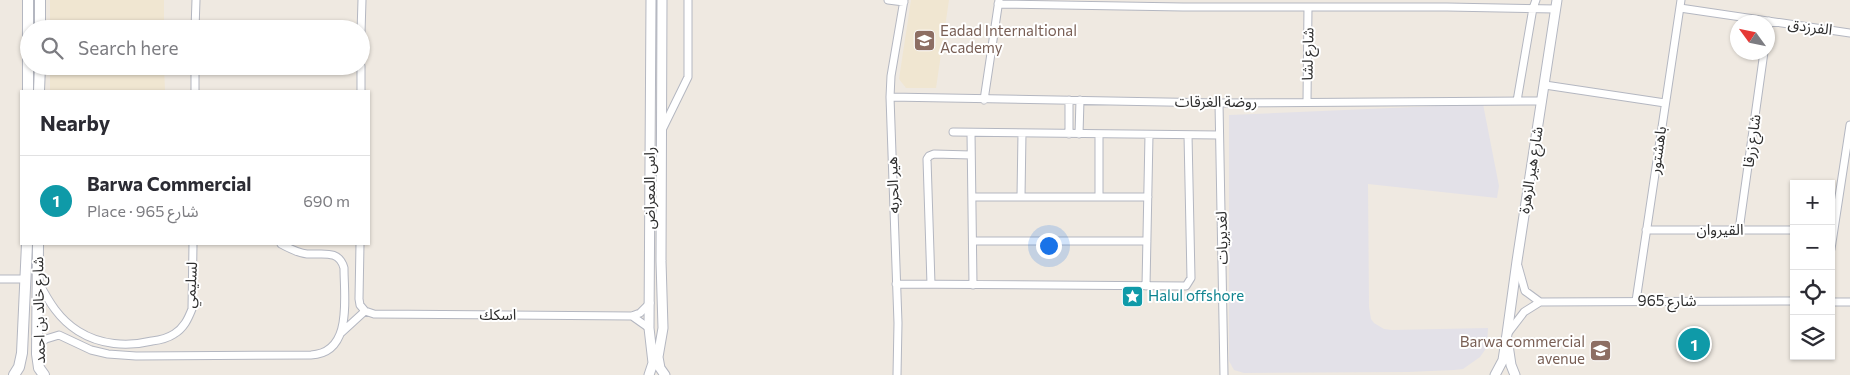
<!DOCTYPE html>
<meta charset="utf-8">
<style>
:root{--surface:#fff;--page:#f7f7f7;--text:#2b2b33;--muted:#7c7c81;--line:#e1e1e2;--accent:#0b8043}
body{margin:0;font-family:Commissioner,"Noto Sans Arabic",sans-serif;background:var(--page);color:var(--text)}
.controls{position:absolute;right:15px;bottom:15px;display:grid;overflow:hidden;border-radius:0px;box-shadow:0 1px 4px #0004}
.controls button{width:45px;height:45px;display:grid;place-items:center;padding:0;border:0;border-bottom:1px solid var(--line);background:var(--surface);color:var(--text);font:25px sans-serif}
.compass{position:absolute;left:1730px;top:15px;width:45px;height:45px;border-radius:50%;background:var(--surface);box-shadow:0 1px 4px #0004;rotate:303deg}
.you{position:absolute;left:1048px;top:245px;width:18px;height:18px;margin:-12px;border:4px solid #fff;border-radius:50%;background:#1a73e8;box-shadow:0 0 0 8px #1a73e833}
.badge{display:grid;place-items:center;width:32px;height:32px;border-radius:50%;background:var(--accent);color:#fff;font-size:16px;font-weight:700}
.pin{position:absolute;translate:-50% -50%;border:2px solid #fff;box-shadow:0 1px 5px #0006}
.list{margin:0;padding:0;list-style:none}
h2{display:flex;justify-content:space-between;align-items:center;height:65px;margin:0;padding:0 20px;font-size:21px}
h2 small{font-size:16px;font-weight:400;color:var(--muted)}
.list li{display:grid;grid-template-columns:32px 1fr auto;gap:15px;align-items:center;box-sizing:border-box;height:90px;padding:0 20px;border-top:1px solid var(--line)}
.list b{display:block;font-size:19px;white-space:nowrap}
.list p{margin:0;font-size:16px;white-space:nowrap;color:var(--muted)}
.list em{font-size:16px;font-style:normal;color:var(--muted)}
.icon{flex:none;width:28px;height:28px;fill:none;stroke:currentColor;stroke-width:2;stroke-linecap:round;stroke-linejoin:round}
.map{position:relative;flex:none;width:1850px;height:375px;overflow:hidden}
.search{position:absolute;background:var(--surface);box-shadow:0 1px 4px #0004;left:20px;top:20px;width:350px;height:55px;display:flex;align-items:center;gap:12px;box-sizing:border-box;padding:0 18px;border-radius:28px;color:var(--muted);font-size:19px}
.panel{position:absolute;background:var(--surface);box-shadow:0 1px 4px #0004;left:20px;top:90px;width:350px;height:155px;border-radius:0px}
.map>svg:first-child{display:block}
</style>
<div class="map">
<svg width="1850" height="375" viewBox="0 0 1850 375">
<rect width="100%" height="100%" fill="#efe9e1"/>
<path fill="#e3e1e8" d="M 1483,104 L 1499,186 L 1497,198 L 1368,184 L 1369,307 L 1371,319 L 1374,323 L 1384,329 L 1392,330 L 1488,328 L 1487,347 L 1480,357 L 1463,369 L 1454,370 L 1408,372 L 1244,373 L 1234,370 L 1229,361 L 1229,115 Z"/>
<path fill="#f0e6d1" d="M 50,0 L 164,0 L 164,29 L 50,29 Z
M 911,0 L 949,0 L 936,88 L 906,88 L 899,79 Z
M 50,66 L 164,66 L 165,91 L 50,91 Z"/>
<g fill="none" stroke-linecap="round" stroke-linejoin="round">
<defs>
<path id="minor" d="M 888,0 L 904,2
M 998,4 L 1183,7 L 1447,7 L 1556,9
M 1680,8 L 1850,33
M 195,29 L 196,0
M 1768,29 L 1769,21
M 361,33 L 362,0
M 1545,85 L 1665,103
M 195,91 L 195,66
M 361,91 L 361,66
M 890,97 L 1219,103 L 1542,101
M 984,100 L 999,0
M 1307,101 L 1308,7
M 1517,101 L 1533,8 L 1536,0
M 1219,103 L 1224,375
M 663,128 L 688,77 L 688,0
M 953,132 L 1219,135
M 971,133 L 973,285
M 1069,134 L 1069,100
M 1079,134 L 1080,100
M 1021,196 L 1022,133
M 972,197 L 1148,197
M 1099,197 L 1099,134
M 1646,230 L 1794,230
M 1739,230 L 1764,52
M 973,241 L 1147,241
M 360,244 L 359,299 L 360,305 L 365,311
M 1831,249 L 1850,125
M 1518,266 L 1525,291 L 1540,302
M 0,279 L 26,279
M 39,283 C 49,302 59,319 78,331 C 100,345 127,347 152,341 C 160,340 168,338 174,334 C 184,328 188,319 192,309 L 193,244
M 896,284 L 1186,286 L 1191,278 L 1188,135
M 931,284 L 927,159 L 929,156 L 934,154 L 971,155
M 1146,286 L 1149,135
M 1636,301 L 1681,0
M 1831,302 L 1850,302
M 365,311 L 374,314 L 632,316 L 640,313 L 650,303
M 632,316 L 649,328
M 341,333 L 365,311
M 1508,333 L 1524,312 L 1540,302 L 1794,301
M 38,345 L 46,339 L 59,335 L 91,350 L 108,354 L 136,356 L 311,355 C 353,353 344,298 344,268 C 339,249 322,255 307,254 C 297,253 289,248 281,244
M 897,375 L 898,323 L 890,97 L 891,76 L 904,0"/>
<path id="tertiary" d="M 662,0 L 661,261 L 663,328 L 658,357 L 660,368 L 665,375
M 1508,345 L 1511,365 L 1515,375
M 649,375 L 653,363 L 649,328 L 651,0
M 1495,375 L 1503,360 L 1507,334 L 1517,261 L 1557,0"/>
<path id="secondary" d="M 40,0 L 40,29
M 28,91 L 28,0
M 39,91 L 40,66
M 38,244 L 37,354 L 39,368 L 44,375
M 14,375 L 19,367 L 22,353 L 27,244"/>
</defs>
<use href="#minor" stroke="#b4b7c1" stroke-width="9"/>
<use href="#tertiary" stroke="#b4b7c1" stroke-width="11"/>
<use href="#secondary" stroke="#b4b7c1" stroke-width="12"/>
<use href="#minor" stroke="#fff" stroke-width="7"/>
<use href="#tertiary" stroke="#fff" stroke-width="9"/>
<use href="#secondary" stroke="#fff" stroke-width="10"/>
</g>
<defs>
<symbol id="school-square" viewBox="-11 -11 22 22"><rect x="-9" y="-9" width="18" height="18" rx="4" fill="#8d6e63" stroke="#fff"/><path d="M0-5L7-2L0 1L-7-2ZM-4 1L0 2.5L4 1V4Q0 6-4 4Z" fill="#fff"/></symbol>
<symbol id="sight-square" viewBox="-11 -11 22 22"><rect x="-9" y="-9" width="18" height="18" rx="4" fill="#0f9aa8" stroke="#fff"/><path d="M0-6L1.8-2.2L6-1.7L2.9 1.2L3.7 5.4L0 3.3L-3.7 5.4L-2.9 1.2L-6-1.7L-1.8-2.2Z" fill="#fff"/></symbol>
</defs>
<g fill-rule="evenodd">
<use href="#school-square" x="912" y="28" width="25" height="25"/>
<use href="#sight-square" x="1120" y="284" width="25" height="25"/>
<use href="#school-square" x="1588" y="338" width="25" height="25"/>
</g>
<g text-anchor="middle" stroke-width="4" stroke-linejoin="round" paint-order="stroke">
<g font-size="15" fill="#2e2e2e" stroke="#fff">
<text transform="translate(1810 27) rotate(8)" y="5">الفرزدق</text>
<text transform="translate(1308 54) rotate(-89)" y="5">شارع لشا</text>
<text x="1216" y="107">روضة الغرقات</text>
<text transform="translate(1752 141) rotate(-82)" y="5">شارع زرقا</text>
<text transform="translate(1658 150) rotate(-82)" y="5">باهشتور</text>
<text transform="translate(1531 170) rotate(-81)" y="5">شارع هير الزهرة</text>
<text transform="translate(893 185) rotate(-92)" y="5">هير الحربه</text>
<text transform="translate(650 188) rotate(-90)" y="5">راس المعراض</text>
<text x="1720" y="235">القيروان</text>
<text transform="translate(1222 238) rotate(-91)" y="5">لغديريات</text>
<text transform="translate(191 285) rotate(-87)" y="5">لسليمي</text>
<text x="1667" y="306">شارع 965</text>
<text transform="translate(39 310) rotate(-91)" y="5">شارع خالد بن احمد</text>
<text x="498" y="320">اسكك</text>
</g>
<g font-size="15" fill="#785e54" stroke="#fff" text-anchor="start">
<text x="940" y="36">Eadad Internaltional<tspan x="940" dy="17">Academy</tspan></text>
<text x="1585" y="347" text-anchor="end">Barwa commercial<tspan x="1585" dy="17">avenue</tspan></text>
</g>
<g font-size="15" fill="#0d838f" stroke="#fff" text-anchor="start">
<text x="1148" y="301">Halul offshore</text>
</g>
</g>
</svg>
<div class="controls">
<button>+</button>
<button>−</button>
<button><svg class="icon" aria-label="locate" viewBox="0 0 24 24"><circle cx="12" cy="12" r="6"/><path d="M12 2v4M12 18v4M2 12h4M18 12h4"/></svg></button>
<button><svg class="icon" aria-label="layers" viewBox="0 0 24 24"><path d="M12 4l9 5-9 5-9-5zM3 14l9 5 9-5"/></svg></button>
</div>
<svg class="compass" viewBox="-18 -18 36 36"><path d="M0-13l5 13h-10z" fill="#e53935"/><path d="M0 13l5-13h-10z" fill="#7c7c81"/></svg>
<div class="you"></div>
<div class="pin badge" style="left:1694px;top:344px;background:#0f9aa8">1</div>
<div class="search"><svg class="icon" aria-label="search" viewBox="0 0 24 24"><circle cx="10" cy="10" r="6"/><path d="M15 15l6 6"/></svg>Search here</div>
<section class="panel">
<h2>Nearby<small></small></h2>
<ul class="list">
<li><span class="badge" style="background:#0f9aa8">1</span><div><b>Barwa Commercial</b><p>Place · شارع 965</p></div><em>690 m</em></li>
</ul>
</section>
</div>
